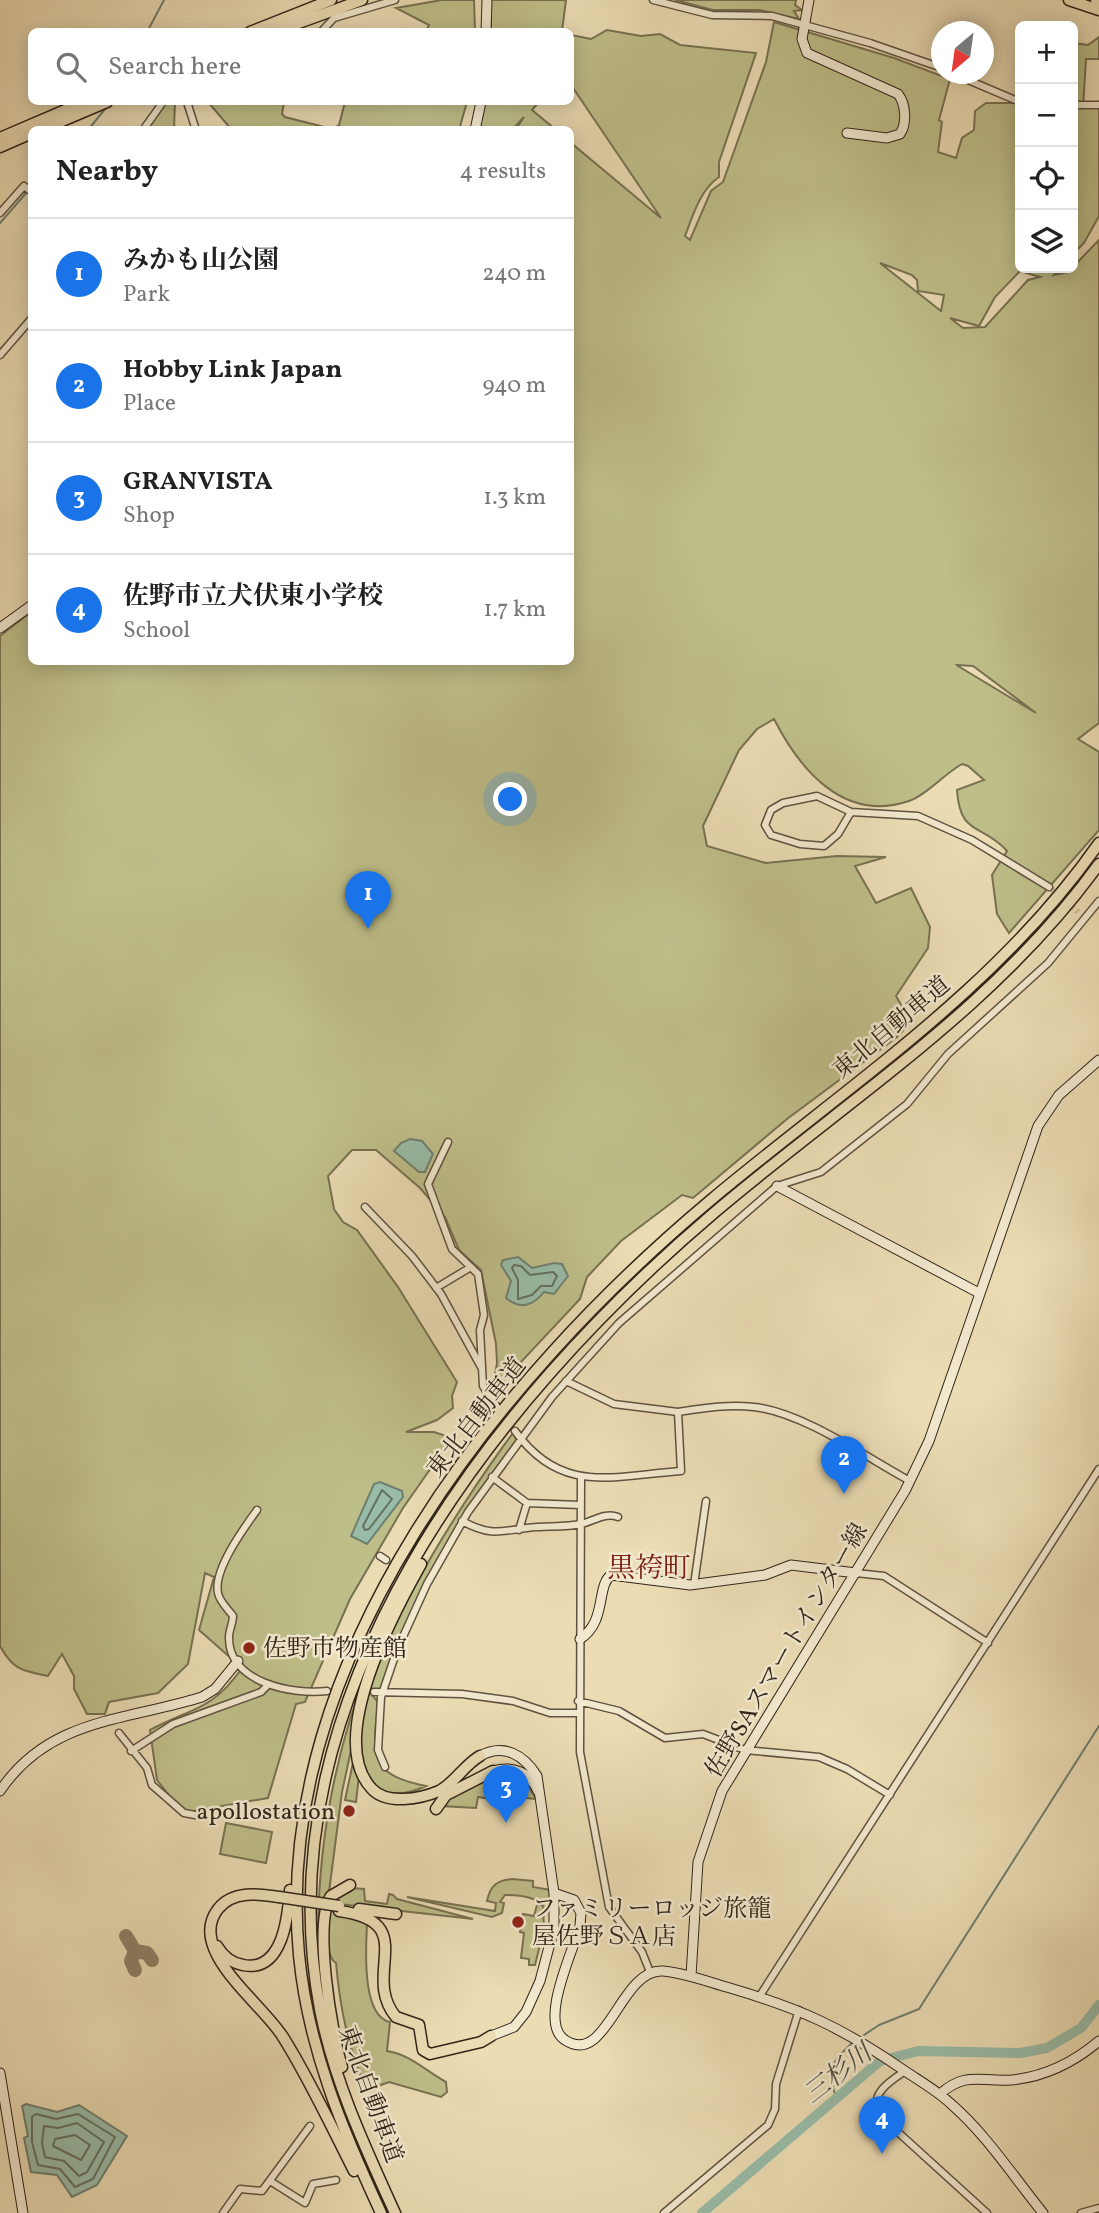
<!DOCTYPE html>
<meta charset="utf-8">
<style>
:root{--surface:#fff;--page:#f6f6f6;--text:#222;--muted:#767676;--line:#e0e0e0;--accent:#1a73e8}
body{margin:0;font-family:Vollkorn,"Noto Serif JP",serif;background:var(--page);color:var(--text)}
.controls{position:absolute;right:21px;top:21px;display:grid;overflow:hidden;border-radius:10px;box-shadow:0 4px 18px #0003}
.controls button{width:63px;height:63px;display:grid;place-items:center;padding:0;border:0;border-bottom:2px solid var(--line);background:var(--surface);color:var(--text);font:35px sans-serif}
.compass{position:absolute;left:931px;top:21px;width:63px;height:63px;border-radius:50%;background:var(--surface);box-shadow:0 4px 18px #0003;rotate:209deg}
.you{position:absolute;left:511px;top:800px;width:24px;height:24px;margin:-18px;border:5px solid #fff;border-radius:50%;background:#1a73e8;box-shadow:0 0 0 10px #1a73e833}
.badge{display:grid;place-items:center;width:46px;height:46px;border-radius:50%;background:var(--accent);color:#fff;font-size:23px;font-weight:700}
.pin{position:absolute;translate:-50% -58px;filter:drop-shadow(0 2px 4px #0008)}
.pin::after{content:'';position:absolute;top:37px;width:24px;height:21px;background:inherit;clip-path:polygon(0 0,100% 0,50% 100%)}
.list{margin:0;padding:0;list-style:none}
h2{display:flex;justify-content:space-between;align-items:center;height:91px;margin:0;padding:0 28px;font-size:30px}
h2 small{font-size:23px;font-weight:400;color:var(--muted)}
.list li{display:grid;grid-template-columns:46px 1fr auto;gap:21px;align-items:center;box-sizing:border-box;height:112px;padding:0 28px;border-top:2px solid var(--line)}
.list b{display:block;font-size:26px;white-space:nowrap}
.list p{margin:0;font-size:23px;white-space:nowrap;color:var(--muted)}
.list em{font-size:23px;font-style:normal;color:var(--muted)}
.icon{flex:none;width:38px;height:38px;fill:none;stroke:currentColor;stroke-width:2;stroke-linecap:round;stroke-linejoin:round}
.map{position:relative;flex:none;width:1099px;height:2213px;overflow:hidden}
.search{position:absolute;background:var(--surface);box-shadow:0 4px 18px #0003;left:28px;top:28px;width:546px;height:77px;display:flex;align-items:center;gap:18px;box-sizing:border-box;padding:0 24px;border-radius:10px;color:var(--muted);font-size:26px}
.panel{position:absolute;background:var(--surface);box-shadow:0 4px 18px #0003;left:28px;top:126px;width:546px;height:539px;border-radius:10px}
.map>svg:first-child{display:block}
</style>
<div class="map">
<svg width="1099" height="2213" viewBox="0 0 1099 2213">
<rect width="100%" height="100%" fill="#ebdcb4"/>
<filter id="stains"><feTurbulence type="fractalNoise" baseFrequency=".00286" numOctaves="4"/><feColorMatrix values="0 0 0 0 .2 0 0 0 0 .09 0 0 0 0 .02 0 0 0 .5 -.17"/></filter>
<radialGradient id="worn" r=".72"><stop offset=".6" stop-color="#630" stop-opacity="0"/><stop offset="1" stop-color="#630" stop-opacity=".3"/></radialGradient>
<path fill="#bebe89" stroke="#787151" stroke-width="2" fill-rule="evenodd" d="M 442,0 L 474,0 L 475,31 L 426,31 L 429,25 L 396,8 Z
M 490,0 L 566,0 L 562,31 L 491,31 Z
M 675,0 L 796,0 L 795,5 L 802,10 L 794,11 L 799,19 L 760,10 L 713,10 Z
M 774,22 L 894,58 L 950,79 L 939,120 L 942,122 L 938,152 L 956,158 L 962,138 L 974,130 L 975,111 L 986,103 L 1012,103 L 1020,88 L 1020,268 L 1060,268 L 1054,275 L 1068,272 L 1099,240 L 1099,723 L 1078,739 L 1099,752 L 1099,830 L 1009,933 L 997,914 L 992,875 L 1007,851 C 982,823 960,837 957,790 L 984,780 L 968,766 L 962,764 C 944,774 927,795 909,801 C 844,823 800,770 774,719 L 757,729 L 739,750 L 703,826 L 707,846 L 766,863 L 837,856 L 886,857 L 855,866 L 876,903 L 911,888 L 930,927 L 928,948 L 896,996 L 911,1022 L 897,1037 L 787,1119 L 693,1198 L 682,1195 L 621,1241 L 587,1277 L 580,1299 L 492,1393 L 497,1363 L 496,1344 L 481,1270 L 459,1250 L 445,1217 L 420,1188 L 376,1150 L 352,1150 L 328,1176 L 334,1209 L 343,1222 L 357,1230 L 398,1287 L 457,1382 L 452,1396 L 453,1408 L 437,1420 L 406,1432 L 434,1432 L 452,1438 L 403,1508 L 350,1599 L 305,1702 L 296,1704 L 268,1798 L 188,1812 L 176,1804 L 157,1780 L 150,1730 C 193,1707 212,1711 242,1668 L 199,1630 L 214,1577 L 205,1573 L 188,1664 L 158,1693 L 109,1702 L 105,1714 L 87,1714 L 74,1689 L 74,1676 L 62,1654 L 48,1676 C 22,1671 13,1670 0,1646 L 0,636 L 31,612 L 32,662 L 570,662 L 571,143 L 661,218 L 571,85 L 571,35 L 591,39 L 607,30 L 641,36 L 660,34 L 680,45 L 756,53 L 719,162 L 719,177 C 700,190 693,215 685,236 L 690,240 L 711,191 L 723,182 L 766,62 ZM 880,263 L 912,275 L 917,280 L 918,291 L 944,295 L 941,311 ZM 1020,271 L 1040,277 L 1028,280 L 985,327 L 963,328 L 950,318 L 979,326 L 995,297 ZM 957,665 L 973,666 L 1036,713 L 958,666 Z
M 1099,37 L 1099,59 L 1086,59 L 1083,107 L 1099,108 L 1099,216 L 1084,243 L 1073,254 L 1073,43 L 1088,45 Z
M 163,102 L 175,102 L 174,129 L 139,130 Z
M 208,102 L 284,102 L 282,114 L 285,117 L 332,129 L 339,125 L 345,102 L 467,102 L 459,130 L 231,129 Z
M 484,102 L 539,102 L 532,110 L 555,129 L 516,129 L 524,117 L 513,129 L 478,130 Z
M 513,1433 L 517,1441 L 433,1570 L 381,1690 L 372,1690 L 371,1694 L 378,1702 C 373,1755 367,1774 426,1786 C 411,1793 384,1800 373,1783 C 369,1776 362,1768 360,1760 C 345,1677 464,1499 513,1433 Z
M 370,1662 L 342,1792 L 329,1892 L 318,1930 C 319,1836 336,1748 370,1662 Z
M 354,1758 L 359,1775 L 356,1802 L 345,1800 Z
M 497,1775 L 526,1783 L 536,1799 L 500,1795 L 500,1790 L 493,1789 L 491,1799 L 478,1797 L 476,1808 L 442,1806 L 449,1798 Z
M 226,1823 L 272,1832 L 266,1863 L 220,1854 Z
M 512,1879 L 533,1881 L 533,1887 L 551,1890 L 549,1909 L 543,1907 L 544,1929 L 535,1965 L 529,1965 L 529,1959 L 521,1958 L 524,1933 L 520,1932 L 523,1914 L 534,1916 L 537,1905 L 542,1905 C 534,1896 517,1895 505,1895 L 500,1902 L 504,1903 L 502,1913 L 492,1917 L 407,1897 L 495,1911 L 496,1903 L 487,1901 C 490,1886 497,1880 512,1879 Z
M 350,1888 L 364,1889 L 365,1901 L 387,1904 L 389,1894 L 393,1895 L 397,1899 L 473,1919 L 339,1904 L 367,1923 C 366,1947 361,2016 390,2022 L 387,2051 C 409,2054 426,2071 446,2082 L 447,2092 L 441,2097 L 389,2082 L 367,2090 C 348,2049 340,2008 336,1963 C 321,1953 330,1912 334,1896 Z"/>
<path fill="#99bca8" stroke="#6f7f6f" stroke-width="2" d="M 410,1139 L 422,1141 L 433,1154 L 425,1172 L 419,1172 L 394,1151 L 401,1143 Z
M 518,1257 L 532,1268 L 554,1263 L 562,1264 L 568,1276 L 554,1294 L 544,1292 C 533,1306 520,1310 506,1298 L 511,1281 L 501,1265 L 503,1260 Z
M 380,1482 L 402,1491 L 403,1497 L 367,1544 L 351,1536 L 374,1484 Z
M 26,2104 L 57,2112 L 79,2105 L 127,2136 L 97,2185 L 72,2197 L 57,2175 L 31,2172 L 24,2138 L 28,2136 L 22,2106 Z"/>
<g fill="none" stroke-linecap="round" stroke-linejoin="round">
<path stroke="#657060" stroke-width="2" d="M 514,1265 L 521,1266 L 530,1275 L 553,1272 L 557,1276 L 552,1286 L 541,1286 L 532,1295 L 518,1299 L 518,1280 L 512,1268 Z
M 382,1490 L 392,1499 L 369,1529 L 365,1530 L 363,1526 Z
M 36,2114 L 56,2119 L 78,2114 L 115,2137 L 93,2179 L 75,2187 L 60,2169 L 38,2165 L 32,2142 L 32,2117 Z
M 77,2123 L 104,2142 L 87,2172 L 79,2176 L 64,2161 L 45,2157 L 42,2143 L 44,2126 L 58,2128 Z
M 75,2135 L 90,2145 L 81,2160 L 53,2146 L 55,2139 Z"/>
<path stroke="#6f7f6f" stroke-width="2" d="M 147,32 L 164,0
M 88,130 L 105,109
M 0,223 L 27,192
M 864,2035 L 879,2025 L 919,2009 L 1099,1726
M 836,2097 C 826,2069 832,2062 853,2042"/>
<path stroke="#99bca8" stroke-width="10" d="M 702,2213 L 880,2061 L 918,2051 L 1020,2053 L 1047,2048 L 1081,2028 L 1099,2005"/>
<path stroke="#8e8066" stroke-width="14" d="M 126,1936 L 135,1951
M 135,1951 L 147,1953 L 152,1960
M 135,1951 L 131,1961 L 135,1970"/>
<path stroke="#c6b795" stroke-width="6" stroke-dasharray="6 3" stroke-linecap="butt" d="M 1049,887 L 1078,912
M 327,1691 L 374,1692"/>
<defs>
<path id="street" d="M 653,0 L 712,15 L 772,16 L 870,43 L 942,68
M 321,32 L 334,18 L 395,0
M 954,74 L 1020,102
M 187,102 L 196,130
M 1073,105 L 1099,105
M 143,130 L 163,102
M 0,213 L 24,186 L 32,192
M 0,355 L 32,318
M 851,812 L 838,834 L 824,846 L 800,844 L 771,835 L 765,825 L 771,810 L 783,803 L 817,796 L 851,812 L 918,816 L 972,840 L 1049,887
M 448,1142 L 428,1184 L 452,1249 L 478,1274 L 484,1315 L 480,1330 L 483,1386 L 497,1407
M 365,1207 L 412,1256 L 441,1294 L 481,1367
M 436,1288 L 471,1267
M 678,1412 C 704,1408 728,1404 754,1407 C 802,1412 866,1457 910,1481
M 515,1431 C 561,1495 612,1476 681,1471 L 678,1412 L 614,1404 L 566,1381
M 492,1477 L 527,1503 L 580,1505
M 581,1478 L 580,1752 L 609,1907 L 642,1952 L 650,1972
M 257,1510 C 244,1528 213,1570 218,1593 C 219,1601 228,1609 233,1616 C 233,1623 229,1630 229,1637 C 228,1683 293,1695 327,1691
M 462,1521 C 495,1539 504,1529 537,1527 C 551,1526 567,1527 581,1524 C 594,1521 605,1512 618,1517
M 519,1530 L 527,1503
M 380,1556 L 386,1560
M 856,1573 L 884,1576 L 988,1643
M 694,1585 L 706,1501
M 374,1692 L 462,1694 L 513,1701 L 550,1713 L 579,1713
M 578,1701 L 619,1711 L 665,1738 L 703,1734 L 745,1750 L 819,1757 L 847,1769 L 890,1795
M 119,1733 L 147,1768 L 152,1785 L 184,1813 L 195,1815
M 131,1751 L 173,1724 L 261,1692 L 268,1685
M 385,1767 L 378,1750 L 381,1697 L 397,1650 L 427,1584 L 468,1512 L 552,1397 L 619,1323 L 777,1186 L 821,1172 L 907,1104 L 948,1054 L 1048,963 L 1099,901
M 759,1997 L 1099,1469
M 905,2071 C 890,2081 870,2093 878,2114 L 987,2213
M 270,2181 L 305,2203 L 313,2184 L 336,2180
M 223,2213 L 240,2189 L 262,2191 L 310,2126
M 664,2213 L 768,2125 L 775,2109 L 776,2084 L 799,2010
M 1081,2213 L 1099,2208"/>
<path id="secondary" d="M 809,0 L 802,39 L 807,53 L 898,94 C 906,104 907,124 900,134 L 887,138 L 847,133
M 486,32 L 487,0
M 475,130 L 481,102
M 0,628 L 32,605
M 777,1186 L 979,1293
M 580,1639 C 607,1622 596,1586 611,1575 L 690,1585 L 765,1575 L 791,1565 L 856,1573
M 480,1756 C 504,1743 524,1755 537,1776 L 554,1893 L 554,1928 L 540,1981 L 526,2012 L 514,2027 L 491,2036
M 493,1771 C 513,1765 529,1772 538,1791
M 0,1791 C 49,1718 125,1721 202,1697 L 215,1689 L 238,1661
M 554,1893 L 574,1900 L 581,1913 L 580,1926 C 573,1951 538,2023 565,2040 C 607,2068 620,1968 663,1971 C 686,1973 708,1982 730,1988 C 801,2009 841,2027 902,2069 C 918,2080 936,2090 950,2103 C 986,2134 1013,2176 1043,2213
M 691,1976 L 698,1862 L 722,1791 L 905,1491 L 929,1441 L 1038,1126 L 1059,1095 L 1099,1060
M 0,2073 L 23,2213
M 940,2094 C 966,2071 980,2082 1011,2080 C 1045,2077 1073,2063 1099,2041"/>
<path id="highway" d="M 1069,0 L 1099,10
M 1096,0 L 1099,1
M 250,32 L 331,0
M 274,32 L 362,0
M 41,130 L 107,102
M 0,138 L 84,102
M 0,147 L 32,133
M 421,1564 C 394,1612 325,1740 372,1789 C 387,1805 420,1799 439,1791 C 455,1783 464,1765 480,1756
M 436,1809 L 446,1795 L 493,1771
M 279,1897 C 259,1894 233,1890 218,1909 C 186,1950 262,2003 283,2037 C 310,2080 331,2126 354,2171
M 359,1909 L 396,1914
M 339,1911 C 422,1922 360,1974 396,2017 L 419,2025 L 423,2050 L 430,2054 L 481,2042 L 491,2036
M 217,1946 C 223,1956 231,1963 243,1965 C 283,1973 288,1916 290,1890
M 342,2067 C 332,2034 313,1923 331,1896 L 350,1885
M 381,2213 C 342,2129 308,2048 299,1955 C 271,1659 498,1378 712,1199 C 847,1086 996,990 1099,843
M 395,2213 C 365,2147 334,2081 320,2009 C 261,1696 491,1402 715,1212 C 847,1100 996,1007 1099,864"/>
</defs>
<use href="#street" stroke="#605240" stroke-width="9"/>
<use href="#secondary" stroke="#312419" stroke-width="11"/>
<use href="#highway" stroke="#312419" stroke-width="13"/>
<use href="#street" stroke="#f2e8ce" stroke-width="6"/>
<use href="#secondary" stroke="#f2e8ce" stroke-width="9"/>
<use href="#highway" stroke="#ebdcb4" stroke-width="10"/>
<defs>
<path id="highway-bridge" d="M 279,1897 L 339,1906"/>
</defs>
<use href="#highway-bridge" stroke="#312419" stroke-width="13" stroke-linecap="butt"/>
<use href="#highway-bridge" stroke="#ebdcb4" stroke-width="10"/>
</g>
<g fill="#8f2418" stroke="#f2e8ce" stroke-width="2.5">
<circle cx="249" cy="1648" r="7"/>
<circle cx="349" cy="1811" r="7"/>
<circle cx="518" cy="1922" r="7"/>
</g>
<g text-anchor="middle" stroke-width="5" stroke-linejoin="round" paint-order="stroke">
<g font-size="24" fill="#312419" stroke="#f2e8ce">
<text transform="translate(891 1027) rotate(-40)" y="8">東北自動車道</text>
<text transform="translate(476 1417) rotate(-52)" y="8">東北自動車道</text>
<text transform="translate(786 1650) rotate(-59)" y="8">佐野SAスマートインター線</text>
<text transform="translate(371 2094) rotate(70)" y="8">東北自動車道</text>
</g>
<g font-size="24" fill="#312419" stroke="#f2e8ce" text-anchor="start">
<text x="263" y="1656">佐野市物産館</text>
<text x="335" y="1819" text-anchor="end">apollostation</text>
<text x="532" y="1916">ファミリーロッジ旅籠<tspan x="532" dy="28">屋佐野ＳＡ店</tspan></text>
</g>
<g font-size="26" font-style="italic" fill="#505244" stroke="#f2e8ce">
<text transform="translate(837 2073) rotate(-38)" y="9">三杉川</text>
</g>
<g font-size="28" fill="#7a1f14" stroke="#f2e8ce">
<text x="649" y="1577">黒袴町</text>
</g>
</g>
<rect width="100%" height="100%" filter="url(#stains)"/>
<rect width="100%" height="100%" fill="url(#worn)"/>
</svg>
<div class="controls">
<button>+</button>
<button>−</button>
<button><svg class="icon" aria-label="locate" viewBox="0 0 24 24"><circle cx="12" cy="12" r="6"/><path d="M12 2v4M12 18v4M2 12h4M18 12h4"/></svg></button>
<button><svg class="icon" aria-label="layers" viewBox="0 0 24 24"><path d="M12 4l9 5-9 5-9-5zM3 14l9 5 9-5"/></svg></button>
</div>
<svg class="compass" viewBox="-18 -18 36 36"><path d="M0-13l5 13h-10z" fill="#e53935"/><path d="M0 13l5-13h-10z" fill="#767676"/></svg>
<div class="you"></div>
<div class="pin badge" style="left:368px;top:929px">1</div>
<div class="pin badge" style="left:844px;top:1494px">2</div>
<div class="pin badge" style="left:506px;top:1823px">3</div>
<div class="pin badge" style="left:882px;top:2154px">4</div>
<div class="search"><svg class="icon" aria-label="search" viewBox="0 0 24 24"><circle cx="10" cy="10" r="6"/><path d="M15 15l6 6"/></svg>Search here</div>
<section class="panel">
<h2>Nearby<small>4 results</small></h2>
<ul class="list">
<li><span class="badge">1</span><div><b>みかも山公園</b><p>Park</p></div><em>240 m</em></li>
<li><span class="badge">2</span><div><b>Hobby Link Japan</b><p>Place</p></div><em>940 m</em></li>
<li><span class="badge">3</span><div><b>GRANVISTA</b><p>Shop</p></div><em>1.3 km</em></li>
<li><span class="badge">4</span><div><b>佐野市立犬伏東小学校</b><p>School</p></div><em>1.7 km</em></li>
</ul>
</section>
</div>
